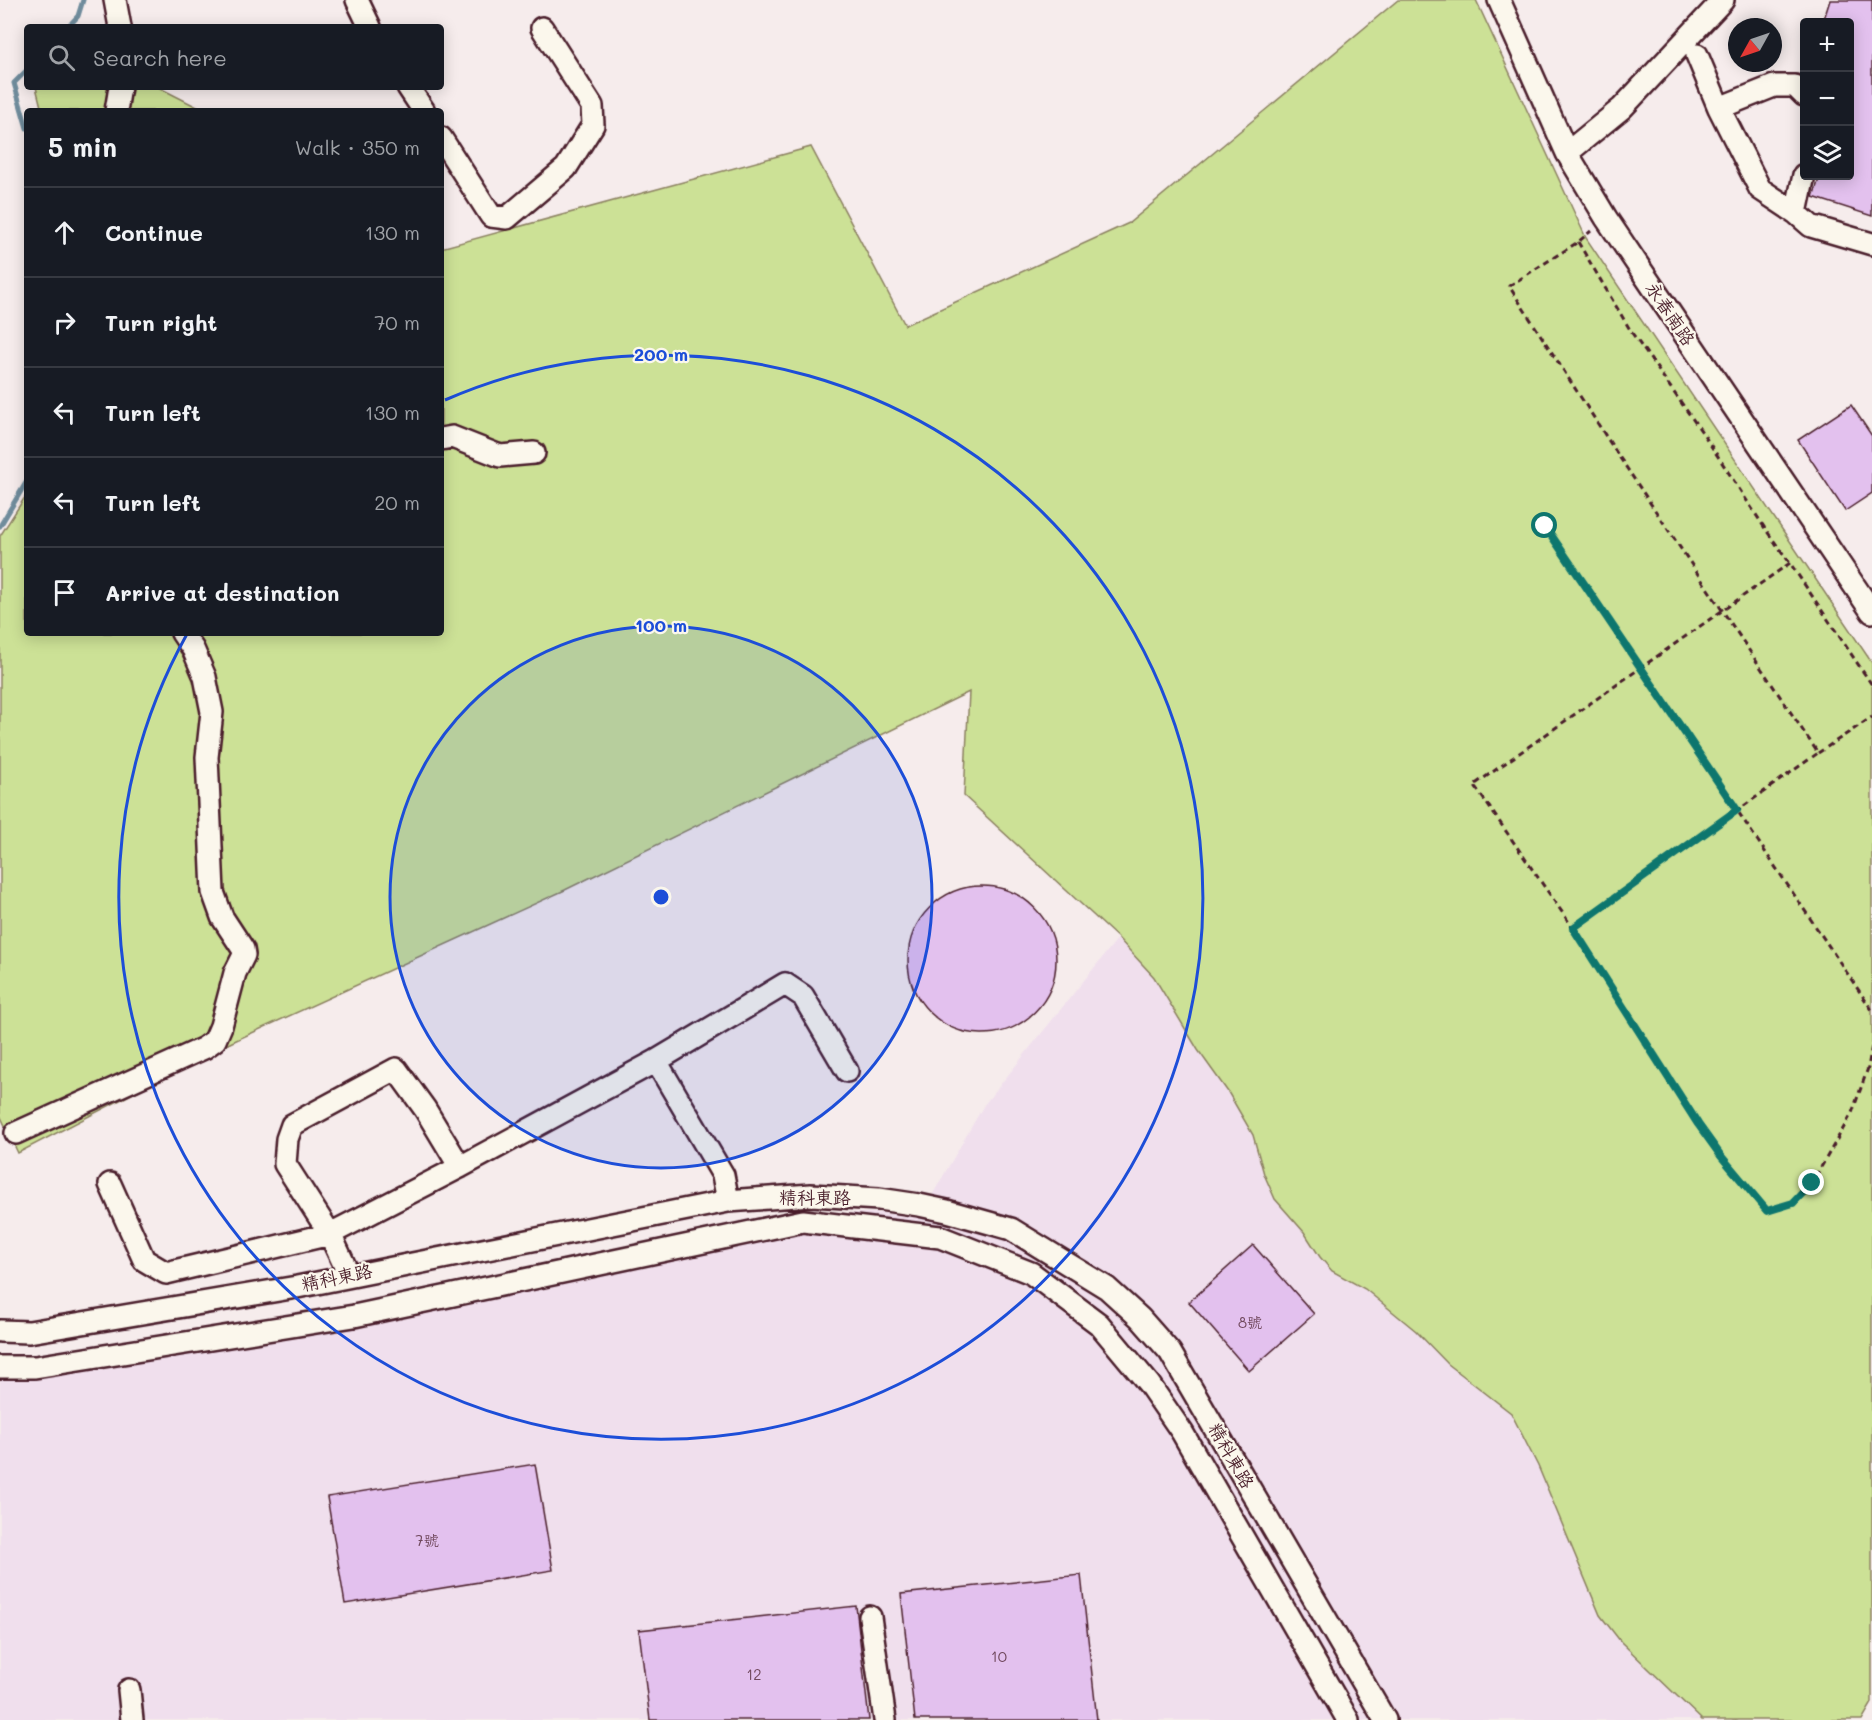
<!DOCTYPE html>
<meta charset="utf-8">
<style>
:root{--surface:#171b24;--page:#242831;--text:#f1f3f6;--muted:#9ea1a6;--line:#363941}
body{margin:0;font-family:Mali,"LXGW WenKai TC",sans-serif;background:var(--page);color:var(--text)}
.controls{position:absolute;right:18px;top:18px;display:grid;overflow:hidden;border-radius:6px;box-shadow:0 3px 15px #0003}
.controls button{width:54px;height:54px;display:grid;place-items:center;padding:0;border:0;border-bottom:2px solid var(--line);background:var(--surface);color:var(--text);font:30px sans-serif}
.compass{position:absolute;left:1728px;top:18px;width:54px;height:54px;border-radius:50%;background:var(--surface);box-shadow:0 3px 15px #0003;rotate:230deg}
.stop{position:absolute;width:18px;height:18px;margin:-14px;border:4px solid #0f766e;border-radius:50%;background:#fff}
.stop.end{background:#0f766e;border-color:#fff;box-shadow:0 2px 6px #0008}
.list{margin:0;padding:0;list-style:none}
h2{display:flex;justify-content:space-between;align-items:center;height:78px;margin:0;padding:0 24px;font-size:26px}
h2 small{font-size:20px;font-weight:400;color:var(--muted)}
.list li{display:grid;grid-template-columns:39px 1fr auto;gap:18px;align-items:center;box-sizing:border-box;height:90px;padding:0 24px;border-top:2px solid var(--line)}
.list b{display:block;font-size:22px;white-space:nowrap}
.list em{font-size:20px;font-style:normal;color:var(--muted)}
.icon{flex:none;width:33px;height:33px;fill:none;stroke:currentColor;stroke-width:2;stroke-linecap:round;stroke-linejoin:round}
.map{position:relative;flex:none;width:1872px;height:1720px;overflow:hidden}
.search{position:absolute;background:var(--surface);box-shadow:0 3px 15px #0003;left:24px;top:24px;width:420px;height:66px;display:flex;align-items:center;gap:15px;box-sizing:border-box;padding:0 21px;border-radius:6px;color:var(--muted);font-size:22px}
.panel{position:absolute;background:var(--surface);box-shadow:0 3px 15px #0003;left:24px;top:108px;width:420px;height:528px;border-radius:6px}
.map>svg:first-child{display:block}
</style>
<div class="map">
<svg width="1872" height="1720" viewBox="0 0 1872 1720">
<rect width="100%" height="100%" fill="#f6ecec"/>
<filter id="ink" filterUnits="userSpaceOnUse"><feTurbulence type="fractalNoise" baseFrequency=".0167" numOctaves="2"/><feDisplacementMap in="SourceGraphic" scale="12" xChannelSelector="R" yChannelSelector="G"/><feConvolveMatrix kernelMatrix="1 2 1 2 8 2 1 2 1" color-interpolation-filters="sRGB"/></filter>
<g filter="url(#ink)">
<path fill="#f0dfed" d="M 1118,938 L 1154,977 L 1198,1051 L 1228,1093 L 1253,1135 L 1264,1174 L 1275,1199 L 1304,1232 L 1320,1257 L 1332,1271 L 1365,1289 L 1416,1331 L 1448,1364 L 1511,1413 L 1538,1466 L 1600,1615 L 1621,1642 L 1702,1720 L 0,1720 L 0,1369 L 145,1351 L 820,1213 L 883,1213 L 919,1218 L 984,1105 Z"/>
<path fill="#cce196" stroke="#8b8060" stroke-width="1.5" d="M 1398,0 L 1476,0 L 1586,238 L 1872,663 L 1872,1703 L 1862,1720 L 1702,1720 L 1621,1642 L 1600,1615 L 1538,1466 L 1511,1413 L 1448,1364 L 1416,1331 L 1365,1289 L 1332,1271 L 1320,1257 L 1304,1232 L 1275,1199 L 1264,1174 L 1253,1135 L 1228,1092 L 1198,1050 L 1154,977 L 1118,938 L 964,796 L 969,692 L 565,890 L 232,1042 L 18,1153 L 0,1115 L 0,536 L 27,494 L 27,633 L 441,633 L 441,248 L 811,147 L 905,325 L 1129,223 Z
M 36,87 L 158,87 L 205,111 L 42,111 Z"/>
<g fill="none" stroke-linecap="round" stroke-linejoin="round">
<path stroke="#6f8c9c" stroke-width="5" d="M 68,27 L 78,16 L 83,0
M 27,70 L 14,83 L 27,128
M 0,526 L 27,481"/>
</g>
<path fill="#e3c1ee" stroke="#4a1f2b" stroke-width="1.5" d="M 1830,0 L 1872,0 L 1872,216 L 1813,197 L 1820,176 L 1850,176 L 1850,22 L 1823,22 Z
M 1851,405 L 1872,436 L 1872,493 L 1845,511 L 1798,440 Z
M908 960a74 74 0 1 1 148 0a74 74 0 1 1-148 0Z
M 1253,1245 L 1314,1314 L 1249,1371 L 1189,1302 Z
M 535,1464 L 553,1570 L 345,1604 L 327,1497 Z
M 1081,1575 L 1097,1720 L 915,1720 L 901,1594 Z
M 856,1606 L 869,1720 L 650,1720 L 639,1630 Z"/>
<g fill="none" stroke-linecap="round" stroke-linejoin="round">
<defs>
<path id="minor" d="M 115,0 L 120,27
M 357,0 L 370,27
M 1499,0 L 1567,153 L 1606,218 L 1872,612
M 1697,55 L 1719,108 L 1760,189 L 1796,213 L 1811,226 L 1872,244
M 408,87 L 424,111
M 1719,108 L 1774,86 L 1795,86 L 1804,95
M 116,111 L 120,87
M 441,138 L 491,216 L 507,218 L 566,168 L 593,125 L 592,106 L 542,28
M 1567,153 L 1622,108 L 1723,0
M 1796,213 L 1804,175
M 441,439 L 452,437 L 500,456 L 534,453
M 656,1061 L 723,1175 L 728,1201
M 16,1133 L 204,1048 L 215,1040 L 221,1026 L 235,973 L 244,955 L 243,949 L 222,917 L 213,892 L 207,757 L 212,712 L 205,677 L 193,649 L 182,633
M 110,1184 L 144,1260 L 166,1273 L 330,1234 L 460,1167 L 656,1061 L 785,984 L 803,996 L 847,1071
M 349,1275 L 330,1234 L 285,1164 L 287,1139 L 292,1125 L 396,1069 L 425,1109 L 460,1167
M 0,1331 L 29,1332 L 297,1287 L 728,1201 L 811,1195 L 879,1199 L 919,1205 L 947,1211 L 1011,1229 L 1107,1288 L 1140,1318 L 1170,1352 L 1385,1720
M 0,1367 L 35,1367 L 354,1316 L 803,1221 L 940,1237 L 1031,1273 L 1099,1324 L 1149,1384 L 1182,1432 L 1348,1720
M 870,1617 L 885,1720
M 129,1690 L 132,1720"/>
</defs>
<use href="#minor" stroke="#4a1f2b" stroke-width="26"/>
<path stroke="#4a1f2b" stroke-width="3" stroke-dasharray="6 4.5" stroke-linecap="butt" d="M 1578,242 L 1632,333 L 1704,435 L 1766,530 L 1790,563 L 1872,685
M 1545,526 L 1872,1010
M 1790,563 L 1474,785 L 1573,928 L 1698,1124 L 1721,1156 L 1767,1211 L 1793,1203 L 1812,1183 L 1852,1113 L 1868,1068 L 1872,1045
M 1818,753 L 1872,717
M 1573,928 L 1818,753 L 1618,455 L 1509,286 L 1578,242 L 1591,231"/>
<use href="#minor" stroke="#fbf7ec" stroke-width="21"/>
</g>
</g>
<g fill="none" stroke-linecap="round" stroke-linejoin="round" filter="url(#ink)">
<path stroke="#0f766e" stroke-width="8" d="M 1545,526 L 1737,810 L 1573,928 L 1698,1124 L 1721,1156 L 1767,1211 L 1793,1203 L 1812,1183"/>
</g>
<circle cx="661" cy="897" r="271" fill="#1d4ed8" fill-opacity=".12"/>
<g fill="none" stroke="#1d4ed8" stroke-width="3">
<circle cx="661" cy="897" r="271"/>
<path d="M445 400A542 542 0 1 1 187 634"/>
</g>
<g text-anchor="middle" stroke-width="4.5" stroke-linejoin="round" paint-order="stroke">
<g font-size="15" fill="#70485c">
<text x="1250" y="1328">8號</text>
<text x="427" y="1546">7號</text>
<text x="999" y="1662">10</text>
<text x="754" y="1680">12</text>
</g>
<g font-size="18" fill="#4a1f2b" stroke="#fbf7ec">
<text transform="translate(1670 314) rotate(56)" y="6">永春南路</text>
<text x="815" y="1204">精科東路</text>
<text transform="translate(337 1278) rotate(-12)" y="6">精科東路</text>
<text transform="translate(1231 1456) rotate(60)" y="6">精科東路</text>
</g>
</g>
<circle cx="661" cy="897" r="9" fill="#1d4ed8" stroke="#fbf7ec" stroke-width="3"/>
<g font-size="18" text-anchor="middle" font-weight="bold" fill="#1d4ed8" stroke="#fbf7ec" stroke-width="4.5" stroke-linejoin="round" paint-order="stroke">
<text x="661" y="361">200 m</text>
<text x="661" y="632">100 m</text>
</g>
</svg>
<div class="controls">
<button>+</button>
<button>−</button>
<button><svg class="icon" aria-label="layers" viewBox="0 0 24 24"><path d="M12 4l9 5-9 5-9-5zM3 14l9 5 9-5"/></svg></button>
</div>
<svg class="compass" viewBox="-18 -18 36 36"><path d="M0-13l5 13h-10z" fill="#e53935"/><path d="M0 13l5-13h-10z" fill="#9ea1a6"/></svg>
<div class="stop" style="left:1545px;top:526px"></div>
<div class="stop end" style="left:1812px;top:1183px"></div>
<div class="search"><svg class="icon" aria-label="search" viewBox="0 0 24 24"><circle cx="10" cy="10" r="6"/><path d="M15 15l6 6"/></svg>Search here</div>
<section class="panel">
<h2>5 min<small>Walk · 350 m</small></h2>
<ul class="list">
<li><svg class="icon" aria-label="ahead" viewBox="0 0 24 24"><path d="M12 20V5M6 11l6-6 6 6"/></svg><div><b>Continue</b></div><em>130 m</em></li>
<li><svg class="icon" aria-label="right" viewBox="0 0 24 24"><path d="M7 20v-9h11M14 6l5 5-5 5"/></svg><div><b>Turn right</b></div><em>70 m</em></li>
<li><svg class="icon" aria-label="left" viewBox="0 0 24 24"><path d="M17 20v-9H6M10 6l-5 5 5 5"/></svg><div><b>Turn left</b></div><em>130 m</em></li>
<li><svg class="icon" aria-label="left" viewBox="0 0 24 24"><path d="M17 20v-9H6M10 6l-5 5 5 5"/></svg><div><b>Turn left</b></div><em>20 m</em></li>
<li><svg class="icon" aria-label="arrive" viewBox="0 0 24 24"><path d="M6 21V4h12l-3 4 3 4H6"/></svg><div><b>Arrive at destination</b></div></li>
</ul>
</section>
</div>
